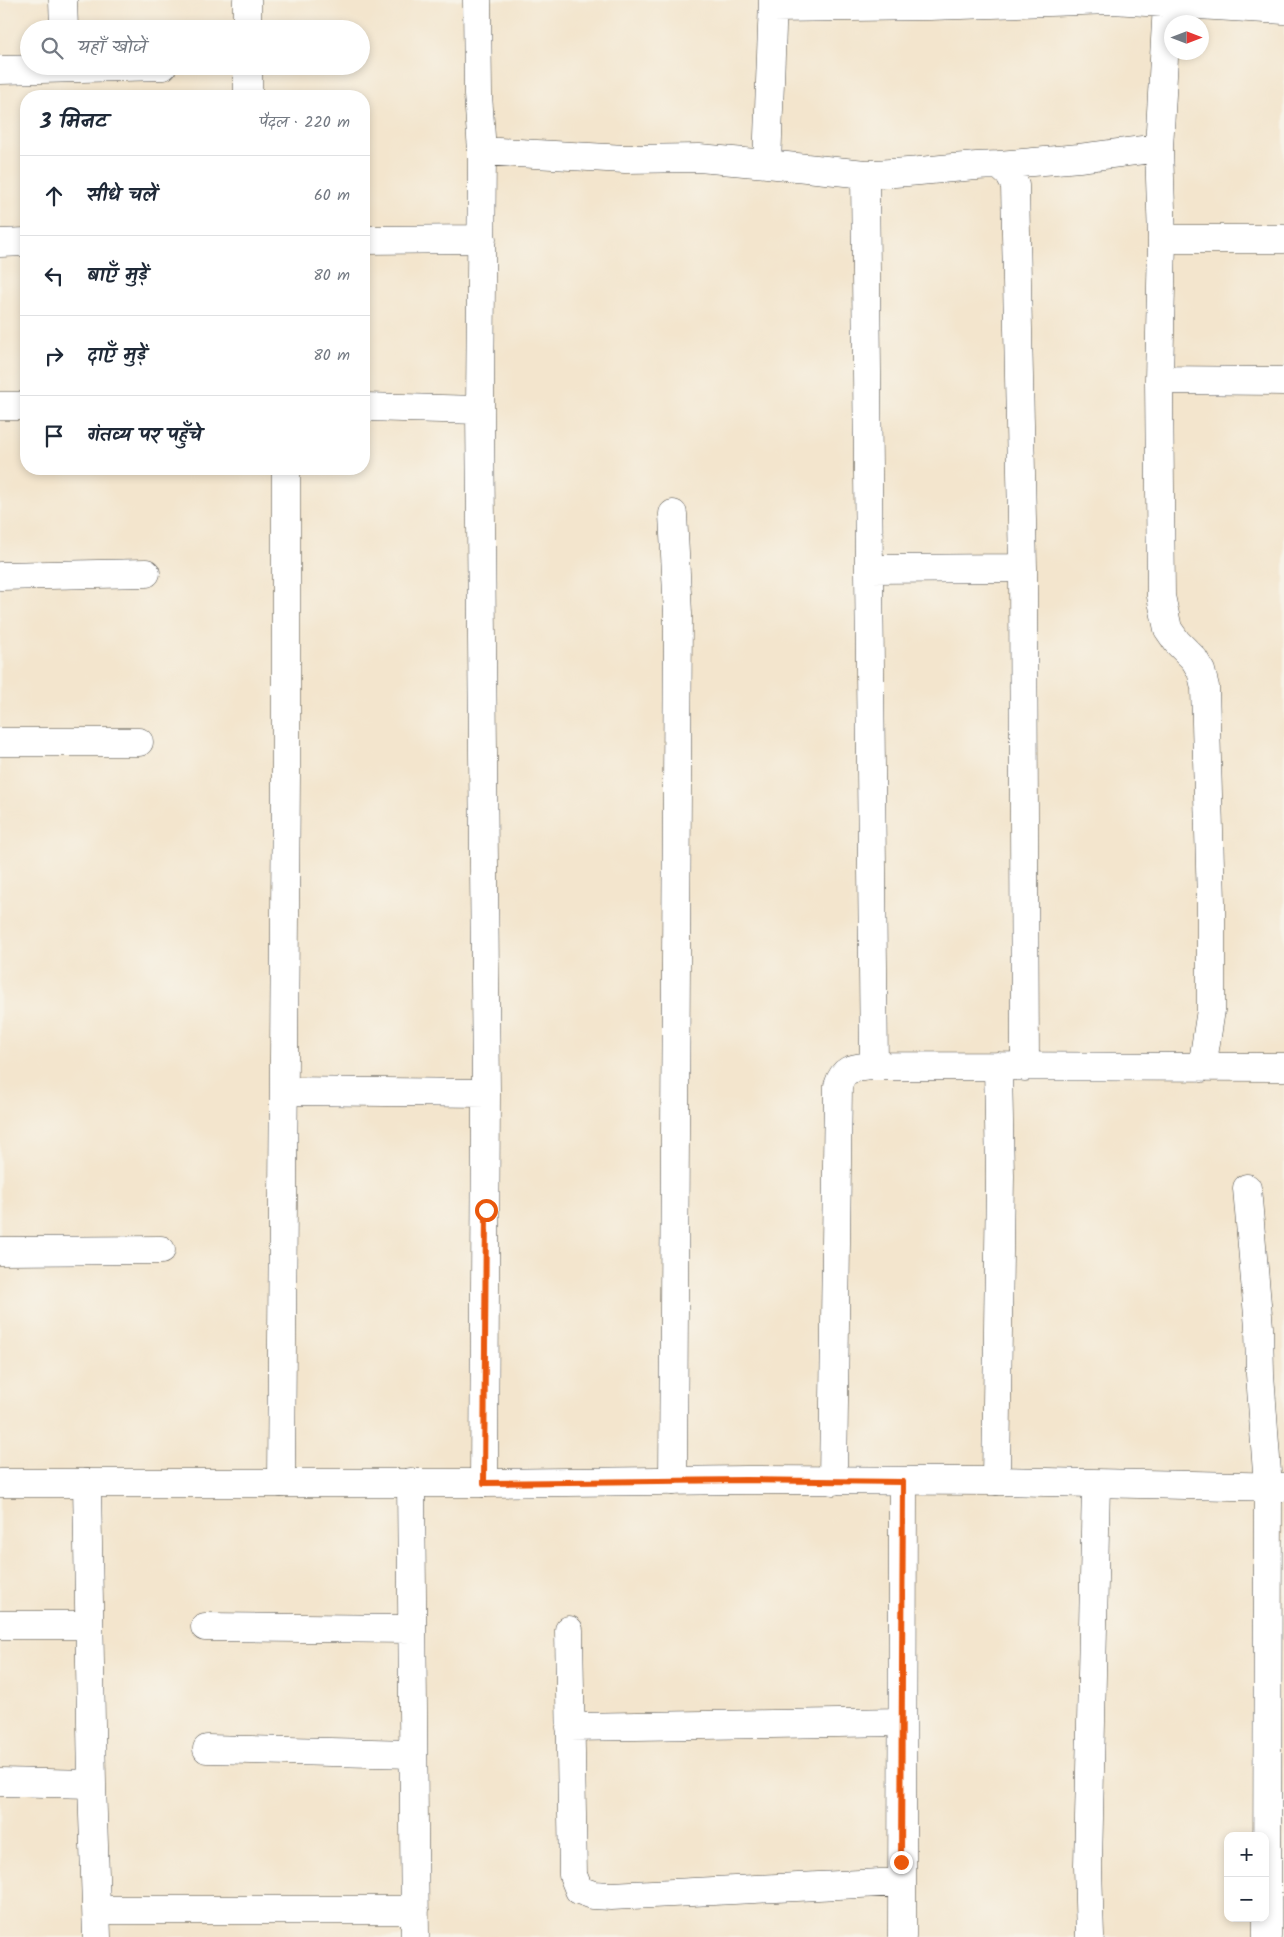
<!DOCTYPE html>
<html lang="hi">
<meta charset="utf-8">
<style>
:root{--surface:#fff;--page:#f2f2f3;--text:#1f2937;--muted:#747a83;--line:#e0e1e3}
body{margin:0;font-family:Kalam,"Playpen Sans Deva",sans-serif;background:var(--page);color:var(--text)}
.controls{position:absolute;right:15px;bottom:15px;display:grid;overflow:hidden;border-radius:10px;box-shadow:0 2px 8px #0003}
.controls button{width:45px;height:45px;display:grid;place-items:center;padding:0;border:0;border-bottom:1px solid var(--line);background:var(--surface);color:var(--text);font:25px sans-serif}
.compass{position:absolute;left:1164px;top:15px;width:45px;height:45px;border-radius:50%;background:var(--surface);box-shadow:0 2px 8px #0003;rotate:90deg}
.stop{position:absolute;width:15px;height:15px;margin:-11px;border:4px solid #ea580c;border-radius:50%;background:#fff}
.stop.end{background:#ea580c;border-color:#fff;box-shadow:0 1px 5px #0008}
.list{margin:0;padding:0;list-style:none}
h2{display:flex;justify-content:space-between;align-items:center;height:65px;margin:0;padding:0 20px;font-size:21px}
h2 small{font-size:16px;font-weight:400;color:var(--muted)}
.list li{display:grid;grid-template-columns:32px 1fr auto;gap:15px;align-items:center;box-sizing:border-box;height:80px;padding:0 20px;border-top:1px solid var(--line)}
.list b{display:block;font-size:19px;white-space:nowrap}
.list em{font-size:16px;font-style:normal;color:var(--muted)}
.icon{flex:none;width:28px;height:28px;fill:none;stroke:currentColor;stroke-width:2;stroke-linecap:round;stroke-linejoin:round}
.map{position:relative;flex:none;width:1284px;height:1937px;overflow:hidden}
.search{position:absolute;background:var(--surface);box-shadow:0 2px 8px #0003;left:20px;top:20px;width:350px;height:55px;display:flex;align-items:center;gap:12px;box-sizing:border-box;padding:0 18px;border-radius:28px;color:var(--muted);font-size:19px}
.panel{position:absolute;background:var(--surface);box-shadow:0 2px 8px #0003;left:20px;top:90px;width:350px;height:385px;border-radius:20px}
.map>svg:first-child{display:block}
</style>
<div class="map">
<svg width="1284" height="1937" viewBox="0 0 1284 1937">
<rect width="100%" height="100%" fill="#f7f3e8"/>
<filter id="ink" filterUnits="userSpaceOnUse"><feTurbulence type="fractalNoise" baseFrequency=".02" numOctaves="2"/><feDisplacementMap in="SourceGraphic" scale="10" xChannelSelector="R" yChannelSelector="G"/><feConvolveMatrix kernelMatrix="1 2 1 2 8 2 1 2 1" color-interpolation-filters="sRGB"/></filter>
<filter id="wash" filterUnits="userSpaceOnUse"><feTurbulence type="fractalNoise" baseFrequency=".0096" numOctaves="4" result="noise"/><feDisplacementMap in="SourceGraphic" scale="20" xChannelSelector="R" yChannelSelector="G"/><feGaussianBlur stdDeviation="1.12" result="paint"/><feColorMatrix in="noise" values="0 0 0 0 0 0 0 0 0 0 0 0 0 0 0 0 0 1.4 0 .05"/><feComposite in="paint" operator="in"/></filter>
<g filter="url(#wash)">
<rect width="100%" height="100%" fill="#f3e5cd"/>
</g>
<g filter="url(#ink)">
<g fill="none" stroke-linecap="round" stroke-linejoin="round">
<defs>
<path id="minor" d="M 63,0 L 64,29
M 247,0 L 247,29
M 477,0 L 478,95 L 482,151 L 480,410 L 486,1093 L 484,1483
M 773,0 L 767,164 L 865,174 L 874,1066
M 1167,4 L 1159,148 L 1162,239 L 1159,380 L 1161,596 L 1168,629 L 1177,642 L 1194,659 L 1201,671 L 1205,687 L 1211,902 L 1211,1010 L 1202,1068
M 773,8 L 930,6 L 1112,0 L 1284,10
M 248,66 L 248,96
M 0,70 L 163,66
M 482,151 L 625,159 L 699,158 L 767,164
M 999,165 L 1079,158 L 1159,148
M 865,174 C 910,174 954,166 999,165 L 1009,174 L 1015,185 L 1023,568
M 1162,239 L 1284,239
M 364,240 L 482,239
M 0,243 L 26,242
M 1159,380 L 1284,381
M 0,406 L 26,406
M 364,407 L 480,410
M 869,569 L 1023,568 L 1025,1067
M 0,576 L 146,573
M 0,742 L 139,742
M 284,1091 L 486,1093
M 1247,1188 L 1259,1327 L 1260,1374 L 1268,1487 L 1267,1937
M 0,1251 L 161,1250
M 673,1481 L 678,614 L 673,514
M 833,1481 L 838,1086 C 844,1066 855,1068 874,1066 L 1284,1067
M 996,1481 L 1000,1176 L 998,1066
M 411,1482 L 415,1937
M 87,1483 L 92,1784 L 97,1937
M 281,1483 L 286,773 L 286,469
M 0,1625 L 89,1625
M 205,1627 L 412,1629
M 569,1630 L 573,1875 L 579,1890 L 593,1895 L 611,1896 L 901,1882
M 570,1727 L 902,1722
M 207,1749 L 413,1754
M 0,1782 L 92,1784
M 97,1910 L 415,1910
M 902,1937 L 903,1482
M 1090,1937 L 1088,1866 L 1096,1484"/>
<path id="tertiary" d="M 0,1483 L 484,1483 L 746,1480 L 996,1481 L 1284,1487"/>
</defs>
<use href="#minor" stroke="#494743" stroke-width="29"/>
<use href="#tertiary" stroke="#494743" stroke-width="29"/>
<use href="#minor" stroke="#fff" stroke-width="28"/>
<use href="#tertiary" stroke="#fff" stroke-width="28"/>
</g>
</g>
<g fill="none" stroke-linecap="round" stroke-linejoin="round" filter="url(#ink)">
<path stroke="#ea580c" stroke-width="6" d="M 486,1210 L 484,1483 L 746,1480 L 903,1482 L 901,1862"/>
</g>
</svg>
<div class="controls">
<button>+</button>
<button>−</button>
</div>
<svg class="compass" viewBox="-18 -18 36 36"><path d="M0-13l5 13h-10z" fill="#e53935"/><path d="M0 13l5-13h-10z" fill="#747a83"/></svg>
<div class="stop" style="left:486px;top:1210px"></div>
<div class="stop end" style="left:901px;top:1862px"></div>
<div class="search"><svg class="icon" aria-label="search" viewBox="0 0 24 24"><circle cx="10" cy="10" r="6"/><path d="M15 15l6 6"/></svg>यहाँ खोजें</div>
<section class="panel">
<h2>3 मिनट<small>पैदल · 220 m</small></h2>
<ul class="list">
<li><svg class="icon" aria-label="ahead" viewBox="0 0 24 24"><path d="M12 20V5M6 11l6-6 6 6"/></svg><div><b>सीधे चलें</b></div><em>60 m</em></li>
<li><svg class="icon" aria-label="left" viewBox="0 0 24 24"><path d="M17 20v-9H6M10 6l-5 5 5 5"/></svg><div><b>बाएँ मुड़ें</b></div><em>80 m</em></li>
<li><svg class="icon" aria-label="right" viewBox="0 0 24 24"><path d="M7 20v-9h11M14 6l5 5-5 5"/></svg><div><b>दाएँ मुड़ें</b></div><em>80 m</em></li>
<li><svg class="icon" aria-label="arrive" viewBox="0 0 24 24"><path d="M6 21V4h12l-3 4 3 4H6"/></svg><div><b>गंतव्य पर पहुँचे</b></div></li>
</ul>
</section>
</div>
